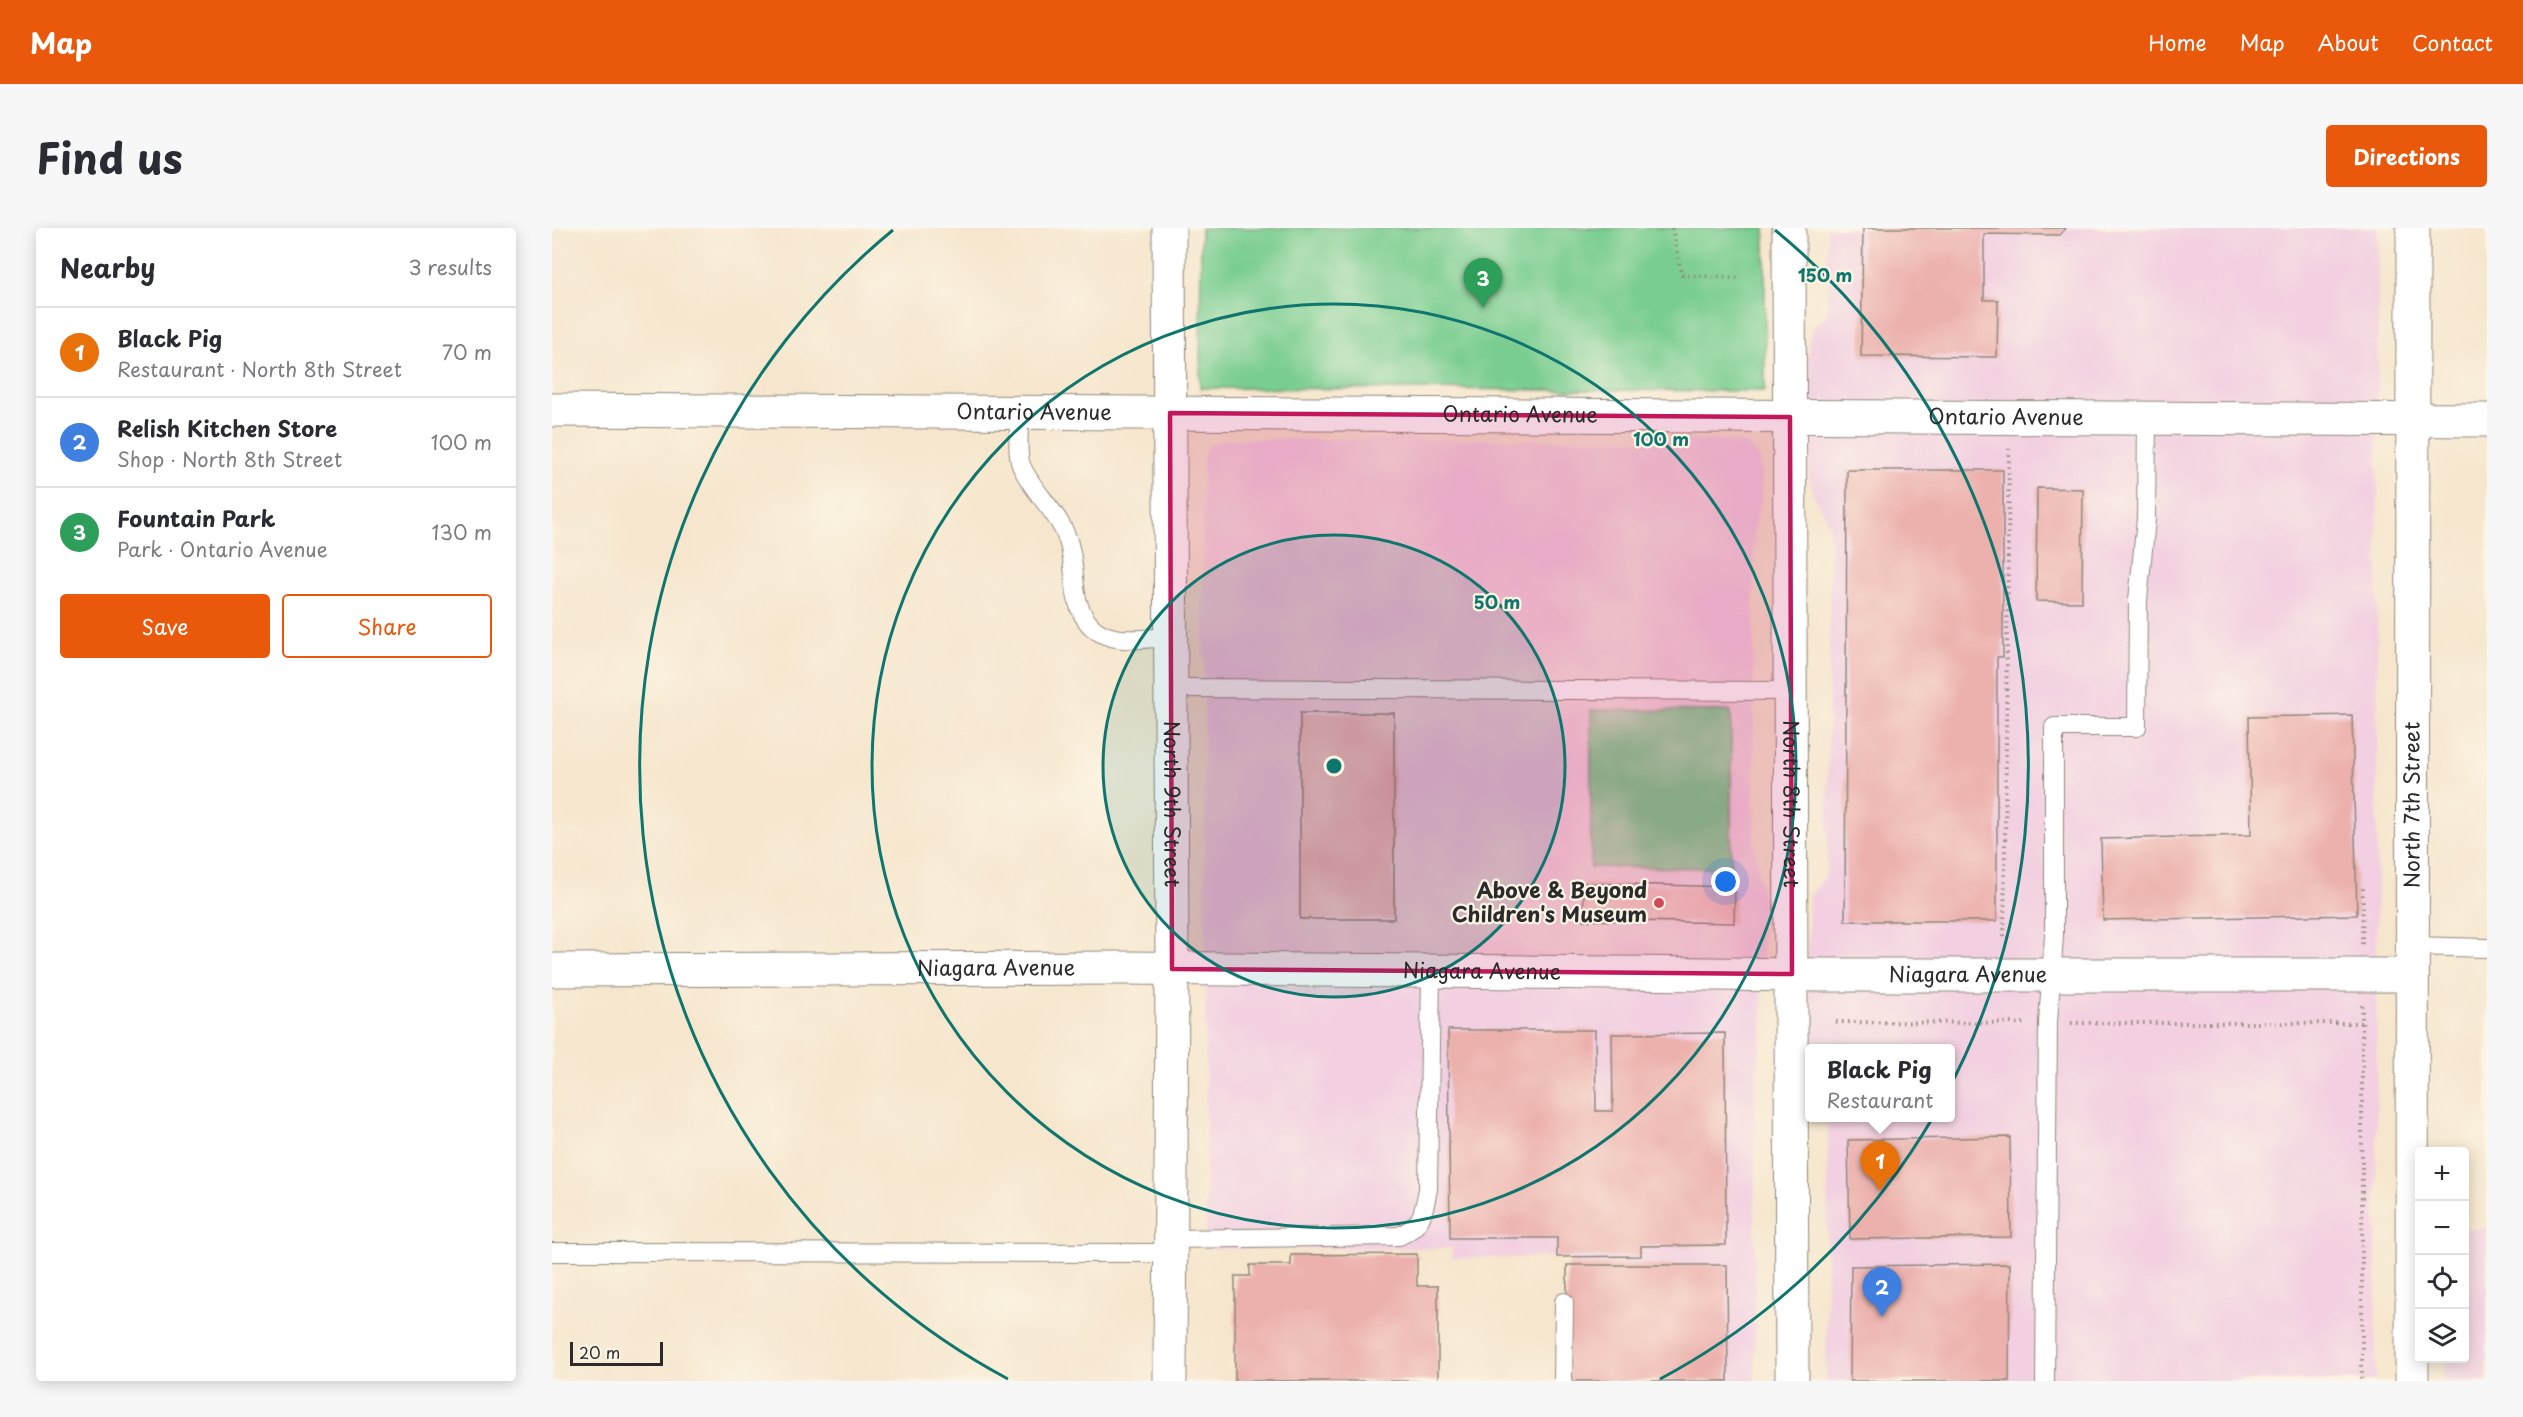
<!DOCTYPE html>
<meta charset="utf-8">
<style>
:root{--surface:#fff;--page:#f7f7f7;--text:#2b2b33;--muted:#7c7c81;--line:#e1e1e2;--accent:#ea580c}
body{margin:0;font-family:"Playpen Sans",sans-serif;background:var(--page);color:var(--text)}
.controls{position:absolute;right:18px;bottom:18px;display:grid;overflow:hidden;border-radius:6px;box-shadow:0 3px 15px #0003}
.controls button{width:54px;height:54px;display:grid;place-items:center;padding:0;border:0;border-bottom:2px solid var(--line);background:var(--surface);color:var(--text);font:30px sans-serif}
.scale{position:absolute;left:18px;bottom:15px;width:93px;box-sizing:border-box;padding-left:6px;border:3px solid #2b2b2b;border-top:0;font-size:16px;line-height:21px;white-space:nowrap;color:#2b2b2b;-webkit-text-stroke:4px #fcf5e5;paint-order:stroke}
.you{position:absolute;left:1174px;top:654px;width:21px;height:21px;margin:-15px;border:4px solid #fff;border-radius:50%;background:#1a73e8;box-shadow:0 0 0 9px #1a73e833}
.badge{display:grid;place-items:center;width:39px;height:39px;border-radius:50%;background:var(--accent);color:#fff;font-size:20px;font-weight:700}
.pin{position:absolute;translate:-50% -50px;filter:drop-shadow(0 2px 3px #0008)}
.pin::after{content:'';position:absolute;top:32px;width:21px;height:18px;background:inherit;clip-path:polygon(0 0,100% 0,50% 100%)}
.popup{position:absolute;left:1253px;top:816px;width:150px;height:78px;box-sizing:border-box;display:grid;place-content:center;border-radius:6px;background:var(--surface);filter:drop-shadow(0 2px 4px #0005);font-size:20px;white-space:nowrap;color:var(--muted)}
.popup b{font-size:22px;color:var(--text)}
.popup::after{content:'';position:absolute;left:50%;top:100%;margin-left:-12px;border:12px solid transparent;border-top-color:var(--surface)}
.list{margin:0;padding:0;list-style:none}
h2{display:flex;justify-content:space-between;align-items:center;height:78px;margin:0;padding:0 24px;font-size:26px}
h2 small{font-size:20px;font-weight:400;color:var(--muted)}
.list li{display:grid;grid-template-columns:39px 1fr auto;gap:18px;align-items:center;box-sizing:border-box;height:90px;padding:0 24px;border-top:2px solid var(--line)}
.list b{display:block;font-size:22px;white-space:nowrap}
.list p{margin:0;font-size:20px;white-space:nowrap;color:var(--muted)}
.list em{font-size:20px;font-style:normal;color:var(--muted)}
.actions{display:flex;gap:12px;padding:18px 24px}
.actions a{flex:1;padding:14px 0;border:2px solid var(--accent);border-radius:6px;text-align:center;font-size:21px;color:var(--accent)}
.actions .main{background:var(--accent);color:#fff}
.icon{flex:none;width:33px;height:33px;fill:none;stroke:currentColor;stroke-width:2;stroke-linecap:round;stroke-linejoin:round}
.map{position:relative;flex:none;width:1935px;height:1153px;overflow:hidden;border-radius:6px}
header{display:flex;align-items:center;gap:36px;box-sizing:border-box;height:84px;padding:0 30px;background:var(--accent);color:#fff}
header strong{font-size:28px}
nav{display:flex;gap:33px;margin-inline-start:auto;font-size:21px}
.intro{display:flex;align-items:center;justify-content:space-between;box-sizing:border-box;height:144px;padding:0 36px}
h1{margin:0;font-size:42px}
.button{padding:15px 27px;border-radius:6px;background:var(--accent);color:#fff;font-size:21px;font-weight:700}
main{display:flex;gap:36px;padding:0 36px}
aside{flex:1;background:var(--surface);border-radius:6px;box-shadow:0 3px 15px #0003}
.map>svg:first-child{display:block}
</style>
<header>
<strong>Map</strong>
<nav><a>Home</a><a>Map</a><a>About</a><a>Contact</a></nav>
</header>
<div class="intro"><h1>Find us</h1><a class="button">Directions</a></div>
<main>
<aside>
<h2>Nearby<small>3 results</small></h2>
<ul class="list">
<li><span class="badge" style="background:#e8710a">1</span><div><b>Black Pig</b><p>Restaurant · North 8th Street</p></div><em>70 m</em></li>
<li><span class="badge" style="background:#3f7fe0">2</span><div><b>Relish Kitchen Store</b><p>Shop · North 8th Street</p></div><em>100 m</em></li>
<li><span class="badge" style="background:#2e9e5b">3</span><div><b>Fountain Park</b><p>Park · Ontario Avenue</p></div><em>130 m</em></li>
</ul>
<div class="actions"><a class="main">Save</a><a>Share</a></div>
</aside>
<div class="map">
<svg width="1935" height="1153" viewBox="0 0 1935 1153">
<rect width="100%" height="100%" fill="#fcf5e5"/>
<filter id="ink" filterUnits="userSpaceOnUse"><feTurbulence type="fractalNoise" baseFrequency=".0167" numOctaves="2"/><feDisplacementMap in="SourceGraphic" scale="12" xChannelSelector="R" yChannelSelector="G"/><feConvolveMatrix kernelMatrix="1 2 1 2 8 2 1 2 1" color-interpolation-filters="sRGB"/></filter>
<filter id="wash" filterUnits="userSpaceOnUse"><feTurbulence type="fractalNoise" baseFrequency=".008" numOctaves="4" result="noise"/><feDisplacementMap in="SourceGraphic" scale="24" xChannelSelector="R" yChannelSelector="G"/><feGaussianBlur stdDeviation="1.35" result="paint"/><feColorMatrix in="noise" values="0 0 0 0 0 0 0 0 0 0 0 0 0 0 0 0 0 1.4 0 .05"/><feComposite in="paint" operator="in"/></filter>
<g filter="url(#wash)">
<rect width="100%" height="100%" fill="#f6e6cd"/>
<path fill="#f2cfe1" d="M 1275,0 L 1826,0 L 1824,1153 L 1274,1153 L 1276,890 L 1398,890 L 1398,820 L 1258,820 L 1257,826 L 1254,815 L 1257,669 L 1272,650 L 1275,639 L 1278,315 L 1277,296 L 1261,266 L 1257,248 L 1256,127 L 1257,112 L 1262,99 L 1274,87 L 1276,74 Z
M 671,211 L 1181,212 L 1196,217 L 1207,231 L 1210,248 L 1209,272 L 1202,303 L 1202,583 L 1203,624 L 1211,671 L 1210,811 L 1203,857 L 1203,1153 L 1023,1153 L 1022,1033 L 1005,1029 L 900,1030 L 900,1020 L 654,1021 L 651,229 L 655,219 Z
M 1913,1000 L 1935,1001 L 1935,1153 L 1892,1153 L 1892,1131 L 1912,1130 Z"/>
<path fill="#79cd90" stroke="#527c5e" stroke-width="1.5" d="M 649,0 L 1213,0 L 1213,163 L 648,160 Z
M 1039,482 L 1179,483 L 1179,640 L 1039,639 Z"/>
<g id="blocks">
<path fill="#ecb1ad" d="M 1311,0 L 1514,0 L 1508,7 L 1432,6 L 1432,72 L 1446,72 L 1445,129 L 1309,128 Z
M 1295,242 L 1451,242 L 1451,429 L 1445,429 L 1445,693 L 1293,693 Z
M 1485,260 L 1531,261 L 1530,374 L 1484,373 Z
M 748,485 L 842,485 L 842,691 L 748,691 Z
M 1800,487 L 1805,687 L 1551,692 L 1549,611 L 1699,607 L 1697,489 Z
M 1032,655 L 1183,659 L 1182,695 L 1031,692 Z
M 896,802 L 1043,802 L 1044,883 L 1061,883 L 1060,806 L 1173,805 L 1174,1017 L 1089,1018 L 1089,1028 L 1005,1029 L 1005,1010 L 898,1010 Z
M 1458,909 L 1459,1009 L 1298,1011 L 1296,912 Z
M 865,1026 L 865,1058 L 886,1058 L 886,1153 L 683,1153 L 683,1048 L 698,1048 L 698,1037 L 739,1037 L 739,1027 Z
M 1458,1036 L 1457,1153 L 1298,1153 L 1299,1038 Z
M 1015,1037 L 1175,1037 L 1176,1153 L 1015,1153 Z"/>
</g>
</g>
<g filter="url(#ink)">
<use href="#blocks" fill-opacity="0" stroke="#90887c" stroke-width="1.5"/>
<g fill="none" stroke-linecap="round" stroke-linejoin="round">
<defs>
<path id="service" d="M 467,186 C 468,201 464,223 469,237 C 481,266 511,287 518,320 C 525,347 518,376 539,398 C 559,418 594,410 619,409
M 619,460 L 1239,463
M 1860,718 L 1935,720
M 618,1011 L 847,1008 C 871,997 871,986 876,961 L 879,743
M 0,1024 L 618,1025
M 1011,1153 L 1012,1074
M 1493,1153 L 1496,795 L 1502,708 L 1502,499 L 1585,499 L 1586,372 L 1594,291 L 1595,190"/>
<g id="minor">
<path id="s1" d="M 617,0 L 620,741 L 618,1153"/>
<path id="s2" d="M 0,182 L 1935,192"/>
<path id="s3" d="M 0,742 L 572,740 L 1271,747 L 1860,747"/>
<path id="s4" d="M 1860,1153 L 1861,0"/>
</g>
<g id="secondary">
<path id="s5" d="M 1237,0 L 1240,1153"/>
</g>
</defs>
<use href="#service" stroke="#90887c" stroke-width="20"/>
<use href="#minor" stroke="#90887c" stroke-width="35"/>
<use href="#secondary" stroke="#90887c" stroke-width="35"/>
<path stroke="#90887c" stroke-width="4" stroke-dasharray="1.5 4.5" stroke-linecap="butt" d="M 1120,0 L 1130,47 L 1189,50
M 1452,708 L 1457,221
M 1810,716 L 1811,657
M 1810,777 L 1810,1153
M 1284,794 L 1472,795
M 1519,795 L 1810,795"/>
<use href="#service" stroke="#fff" stroke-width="18"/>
<use href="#minor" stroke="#fff" stroke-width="33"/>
<use href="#secondary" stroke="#fff" stroke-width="33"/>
</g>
</g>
<path fill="#c2185b" fill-opacity="0.2" stroke="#c2185b" stroke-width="4.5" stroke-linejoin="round" d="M 618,185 L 1238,189 L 1240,746 L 620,741 Z"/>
<circle cx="782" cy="538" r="231" fill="#0f766e" fill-opacity=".12"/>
<g fill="none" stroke="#0f766e" stroke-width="3">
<circle cx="782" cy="538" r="231"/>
<circle cx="782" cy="538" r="462"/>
<path d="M456 1151A694 694 0 0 1 341 2M1223 2A694 694 0 0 1 1108 1151"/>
</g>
<circle fill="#d1495b" stroke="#fcf5e5" stroke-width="2" cx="1107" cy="675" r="6"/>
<g text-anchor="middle" stroke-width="4.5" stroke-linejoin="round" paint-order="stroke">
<g font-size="21" fill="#2b2b2b" stroke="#fcf5e5">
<text dy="7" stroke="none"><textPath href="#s2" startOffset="482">Ontario Avenue</textPath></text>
<text dy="7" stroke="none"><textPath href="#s2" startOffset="968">Ontario Avenue</textPath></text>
<text dy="7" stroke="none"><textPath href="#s2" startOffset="1454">Ontario Avenue</textPath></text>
<text dy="7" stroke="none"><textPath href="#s4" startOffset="576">North 7th Street</textPath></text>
<text dy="7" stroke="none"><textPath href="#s1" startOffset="576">North 9th Street</textPath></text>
<text dy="7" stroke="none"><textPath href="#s5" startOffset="576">North 8th Street</textPath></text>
<text dy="7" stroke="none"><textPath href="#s3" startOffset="444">Niagara Avenue</textPath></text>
<text dy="7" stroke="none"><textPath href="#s3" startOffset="930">Niagara Avenue</textPath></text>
<text dy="7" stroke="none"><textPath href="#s3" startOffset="1416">Niagara Avenue</textPath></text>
</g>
<g font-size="21" font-weight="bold" fill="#2b2b2b" stroke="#fcf5e5" text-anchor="end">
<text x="1095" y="670">Above &amp; Beyond<tspan x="1095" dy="24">Children's Museum</tspan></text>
</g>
</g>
<circle cx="782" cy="538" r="9" fill="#0f766e" stroke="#fcf5e5" stroke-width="3"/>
<g font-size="18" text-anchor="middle" font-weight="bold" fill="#0f766e" stroke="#fcf5e5" stroke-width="4.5" stroke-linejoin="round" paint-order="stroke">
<text x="1273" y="54">150 m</text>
<text x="1109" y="218">100 m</text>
<text x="945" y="381">50 m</text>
</g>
</svg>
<div class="controls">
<button>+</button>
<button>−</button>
<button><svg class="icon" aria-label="locate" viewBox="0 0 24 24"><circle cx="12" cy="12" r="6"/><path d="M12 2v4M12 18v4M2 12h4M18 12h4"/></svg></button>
<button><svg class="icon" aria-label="layers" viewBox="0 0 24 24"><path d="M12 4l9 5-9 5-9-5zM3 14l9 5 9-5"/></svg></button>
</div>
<div class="scale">20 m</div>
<div class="you"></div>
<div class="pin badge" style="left:1328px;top:963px;background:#e8710a">1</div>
<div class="popup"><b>Black Pig</b>Restaurant</div>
<div class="pin badge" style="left:1330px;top:1089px;background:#3f7fe0">2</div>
<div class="pin badge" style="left:931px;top:80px;background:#2e9e5b">3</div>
</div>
</main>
